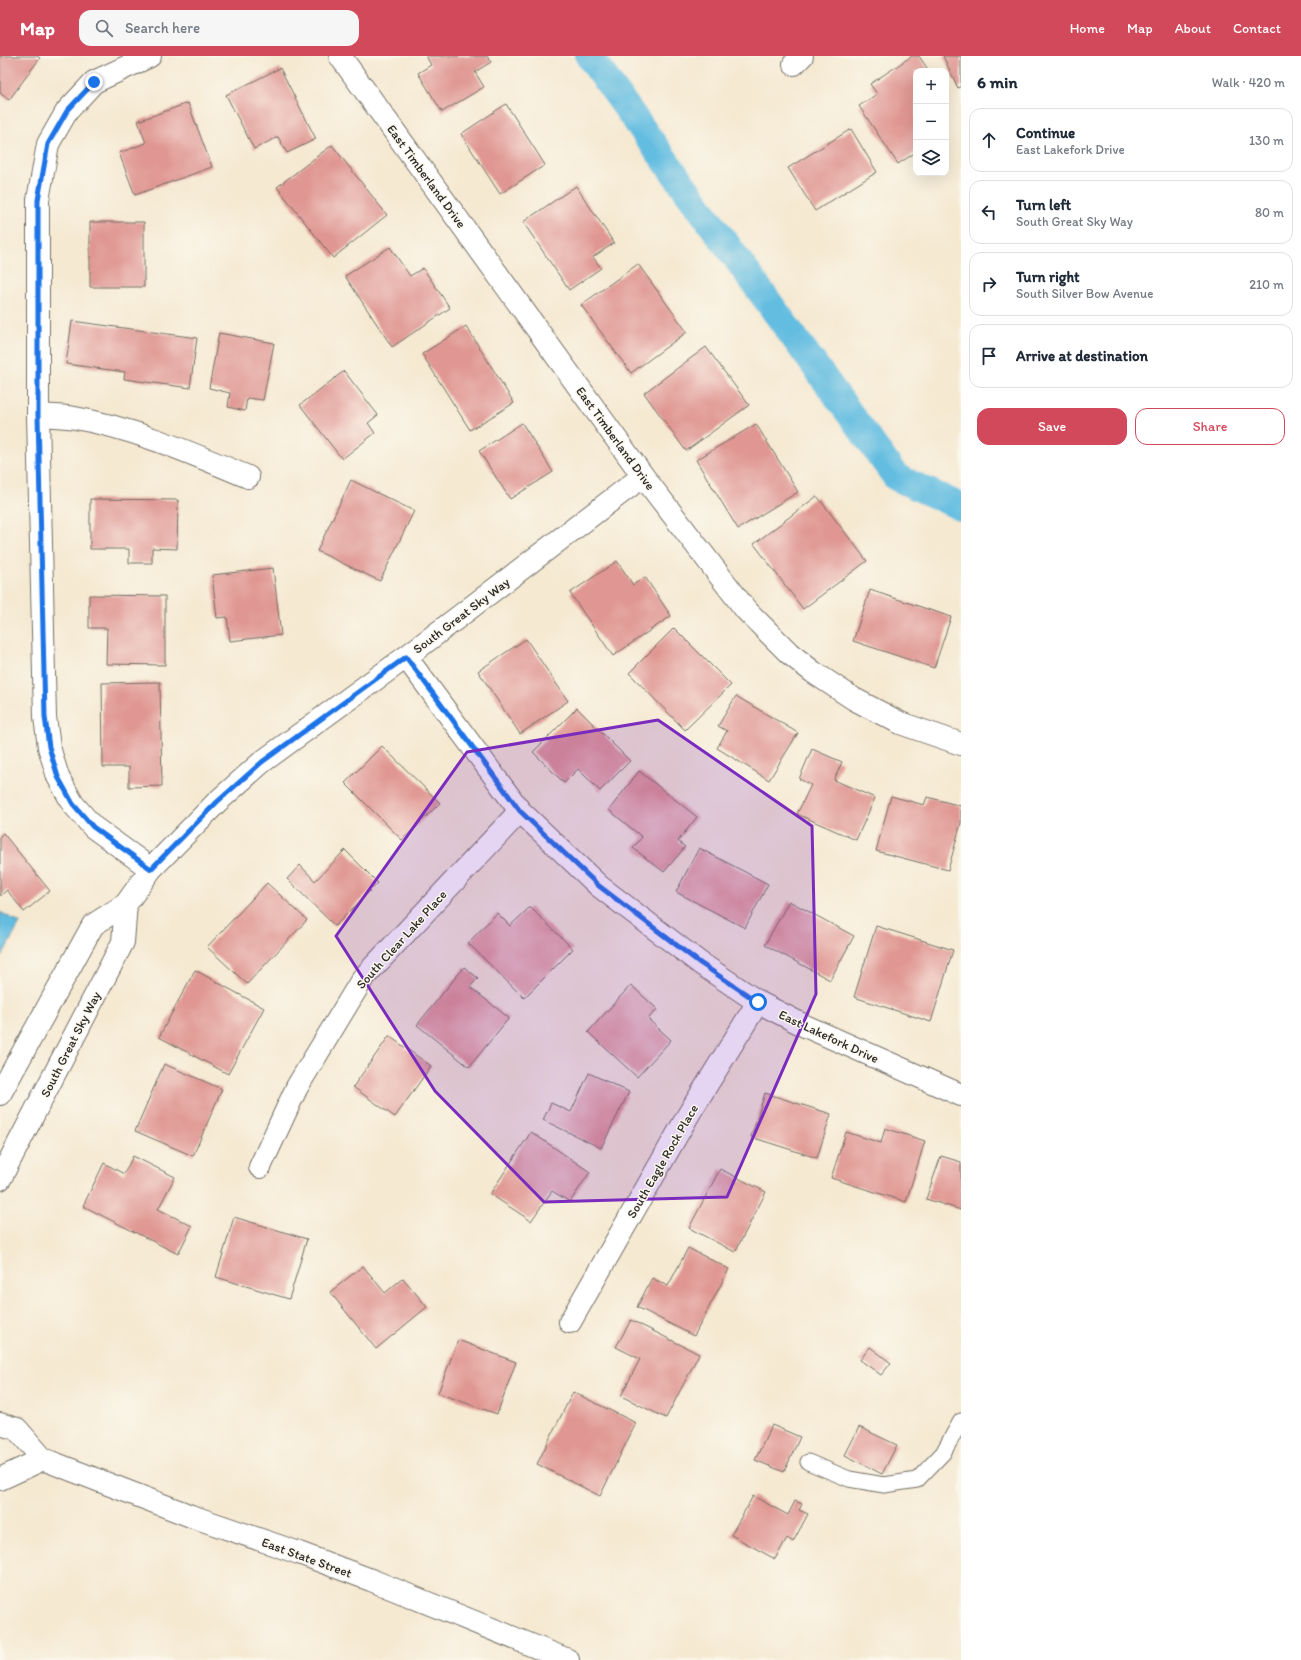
<!DOCTYPE html>
<meta charset="utf-8">
<style>
:root{--surface:#fff;--page:#f6f6f7;--text:#1f2937;--muted:#747a83;--line:#e0e1e3;--accent:#d1495b}
body{margin:0;font-family:Itim,sans-serif;background:var(--page);color:var(--text)}
.controls{position:absolute;right:12px;top:12px;display:grid;overflow:hidden;border-radius:8px;box-shadow:0 4px 16px #0002}
.controls button{width:36px;height:36px;display:grid;place-items:center;padding:0;border:0;border-bottom:1px solid var(--line);background:var(--surface);color:var(--text);font:20px sans-serif}
.stop{position:absolute;width:12px;height:12px;margin:-9px;border:3px solid #1a73e8;border-radius:50%;background:#fff}
.stop.end{background:#1a73e8;border-color:#fff;box-shadow:0 1px 4px #0008}
.list{margin:0;padding:0;list-style:none}
h2{display:flex;justify-content:space-between;align-items:center;height:52px;margin:0;padding:0 16px;font-size:17px}
h2 small{font-size:13px;font-weight:400;color:var(--muted)}
.list li{display:grid;grid-template-columns:26px 1fr auto;gap:12px;align-items:center;box-sizing:border-box;height:64px;margin:0 8px 8px;padding:0 8px;border:1px solid var(--line);border-radius:12px}
.list b{display:block;font-size:15px;white-space:nowrap}
.list p{margin:0;font-size:13px;white-space:nowrap;color:var(--muted)}
.list em{font-size:13px;font-style:normal;color:var(--muted)}
.actions{display:flex;gap:8px;padding:12px 16px}
.actions a{flex:1;padding:9px 0;border:1px solid var(--accent);border-radius:12px;text-align:center;font-size:14px;color:var(--accent)}
.actions .main{background:var(--accent);color:#fff}
.icon{flex:none;width:22px;height:22px;fill:none;stroke:currentColor;stroke-width:2;stroke-linecap:round;stroke-linejoin:round}
.map{position:relative;flex:none;width:961px;height:1604px;overflow:hidden}
header{display:flex;align-items:center;gap:24px;box-sizing:border-box;height:56px;padding:0 20px;background:var(--accent);color:#fff}
header strong{font-size:19px}
nav{display:flex;gap:22px;margin-inline-start:auto;font-size:14px}
.search{width:280px;height:36px;background:var(--page);display:flex;align-items:center;gap:10px;box-sizing:border-box;padding:0 14px;border-radius:12px;color:var(--muted);font-size:15px}
main{display:flex}
aside{flex:1;background:var(--surface)}
.map>svg:first-child{display:block}
</style>
<header>
<strong>Map</strong>
<div class="search"><svg class="icon" aria-label="search" viewBox="0 0 24 24"><circle cx="10" cy="10" r="6"/><path d="M15 15l6 6"/></svg>Search here</div>
<nav><a>Home</a><a>Map</a><a>About</a><a>Contact</a></nav>
</header>
<main>
<div class="map">
<svg width="961" height="1604" viewBox="0 0 961 1604">
<rect width="100%" height="100%" fill="#fbf7ec"/>
<filter id="ink" filterUnits="userSpaceOnUse"><feTurbulence type="fractalNoise" baseFrequency=".025" numOctaves="2"/><feDisplacementMap in="SourceGraphic" scale="8" xChannelSelector="R" yChannelSelector="G"/><feConvolveMatrix kernelMatrix="1 2 1 2 8 2 1 2 1" color-interpolation-filters="sRGB"/></filter>
<filter id="wash" filterUnits="userSpaceOnUse"><feTurbulence type="fractalNoise" baseFrequency=".012" numOctaves="4" result="noise"/><feDisplacementMap in="SourceGraphic" scale="16" xChannelSelector="R" yChannelSelector="G"/><feGaussianBlur stdDeviation="0.9" result="paint"/><feColorMatrix in="noise" values="0 0 0 0 0 0 0 0 0 0 0 0 0 0 0 0 0 1.4 0 .05"/><feComposite in="paint" operator="in"/></filter>
<g filter="url(#wash)">
<rect width="100%" height="100%" fill="#f5e9d2"/>
<path fill="#64bde1" stroke="#487486" d="M 0,856 L 20,867 L 0,903 Z"/>
<g fill="none" stroke-linecap="round" stroke-linejoin="round">
<path stroke="#64bde1" stroke-width="28" d="M 589,0 L 896,421 L 961,451"/>
</g>
<g id="blocks">
<path fill="#e09793" d="M 0,0 L 37,0 L 40,2 L 9,44 L 0,37 Z
M 426,0 L 487,0 L 491,6 L 475,16 L 484,31 L 442,56 L 418,17 L 431,9 Z
M 912,0 L 919,0 L 929,15 L 916,15 L 916,96 L 898,108 L 859,50 L 877,38 L 870,28 Z
M 943,0 L 961,0 L 961,30 L 958,32 Z
M 280,12 L 316,83 L 287,97 L 278,81 L 254,93 L 226,39 Z
M 188,47 L 212,111 L 135,139 L 119,97 L 146,87 L 138,65 Z
M 506,48 L 545,109 L 500,138 L 461,78 Z
M 851,73 L 877,116 L 815,155 L 788,112 Z
M 332,89 L 387,159 L 333,202 L 277,131 Z
M 576,130 L 614,187 L 593,201 L 601,212 L 569,234 L 523,166 Z
M 90,166 L 144,166 L 144,231 L 90,231 Z
M 390,191 L 410,220 L 423,212 L 450,252 L 392,291 L 345,220 Z
M 638,208 L 687,276 L 631,317 L 581,249 Z
M 72,265 L 197,282 L 190,332 L 124,323 L 125,316 L 66,308 Z
M 466,270 L 514,347 L 470,374 L 422,298 Z
M 219,277 L 274,287 L 263,344 L 247,342 L 245,355 L 228,351 L 230,337 L 209,332 Z
M 706,291 L 749,349 L 686,395 L 644,337 Z
M 344,315 L 378,359 L 368,367 L 375,377 L 342,403 L 300,349 Z
M 522,367 L 553,416 L 510,443 L 479,395 Z
M 756,368 L 798,436 L 738,473 L 696,404 Z
M 351,424 L 414,455 L 380,525 L 317,495 Z
M 817,440 L 867,505 L 803,553 L 754,488 Z
M 90,443 L 178,444 L 177,493 L 152,492 L 152,507 L 129,507 L 129,493 L 90,493 Z
M 617,505 L 633,529 L 645,521 L 671,560 L 613,600 L 570,537 Z
M 273,512 L 281,579 L 230,585 L 227,561 L 217,562 L 212,519 Z
M 870,534 L 951,561 L 934,612 L 853,585 Z
M 89,539 L 165,540 L 165,609 L 106,608 L 107,572 L 89,572 Z
M 674,572 L 731,629 L 685,674 L 629,617 Z
M 526,583 L 568,645 L 520,678 L 478,615 Z
M 160,626 L 162,730 L 129,731 L 129,711 L 103,711 L 102,627 Z
M 736,640 L 798,677 L 769,724 L 717,692 L 727,675 L 718,670 Z
M 577,652 L 630,705 L 600,735 L 578,713 L 564,727 L 533,696 Z
M 382,690 L 440,747 L 402,784 L 345,727 Z
M 812,693 L 842,706 L 834,724 L 875,742 L 856,784 L 797,758 L 811,729 L 799,723 Z
M 639,715 L 697,761 L 678,785 L 685,791 L 664,816 L 633,792 L 642,781 L 609,754 Z
M 891,740 L 924,749 L 927,741 L 961,750 L 961,767 L 948,814 L 876,795 Z
M 3,777 L 50,835 L 24,856 L 7,834 L 0,840 L 0,780 Z
M 699,792 L 768,828 L 745,872 L 676,836 Z
M 345,794 L 378,827 L 335,870 L 287,823 L 300,809 L 315,825 Z
M 267,827 L 307,864 L 247,928 L 207,891 Z
M 789,845 L 854,880 L 830,924 L 765,889 Z
M 530,851 L 573,893 L 524,942 L 468,887 L 497,857 L 510,870 Z
M 876,870 L 953,894 L 931,966 L 854,941 Z
M 464,911 L 478,922 L 470,931 L 509,962 L 469,1011 L 417,969 Z
M 195,914 L 264,952 L 228,1018 L 159,981 Z
M 631,929 L 657,953 L 648,963 L 671,984 L 637,1021 L 588,976 Z
M 389,980 L 431,1010 L 395,1061 L 353,1031 Z
M 164,1008 L 222,1033 L 193,1100 L 135,1075 Z
M 589,1017 L 629,1036 L 601,1092 L 543,1064 L 551,1047 L 571,1056 Z
M 765,1037 L 831,1058 L 817,1102 L 751,1081 Z
M 885,1072 L 925,1085 L 906,1146 L 831,1122 L 846,1076 L 881,1087 Z
M 531,1076 L 590,1116 L 570,1146 L 552,1135 L 531,1165 L 490,1138 Z
M 133,1100 L 175,1121 L 158,1153 L 192,1170 L 178,1198 L 83,1150 L 104,1107 L 124,1118 Z
M 941,1100 L 961,1106 L 961,1154 L 926,1143 Z
M 720,1113 L 766,1136 L 735,1196 L 689,1172 Z
M 234,1161 L 307,1183 L 289,1243 L 216,1221 Z
M 688,1192 L 729,1213 L 694,1280 L 637,1251 L 652,1222 L 668,1230 Z
M 363,1210 L 385,1237 L 403,1222 L 427,1251 L 376,1293 L 330,1236 Z
M 631,1264 L 699,1298 L 666,1362 L 621,1340 L 640,1303 L 616,1291 Z
M 458,1284 L 516,1306 L 497,1358 L 438,1337 Z
M 870,1291 L 891,1307 L 881,1319 L 860,1304 Z
M 573,1336 L 636,1367 L 600,1440 L 537,1408 Z
M 772,1369 L 800,1381 L 784,1416 L 755,1404 Z
M 859,1371 L 897,1389 L 882,1418 L 845,1399 Z
M 753,1440 L 788,1459 L 795,1445 L 802,1448 L 799,1454 L 808,1458 L 793,1486 L 787,1482 L 775,1503 L 731,1479 Z"/>
</g>
</g>
<g filter="url(#ink)">
<use href="#blocks" fill-opacity="0" stroke="#726e65" stroke-width="1"/>
<g fill="none" stroke-linecap="round" stroke-linejoin="round">
<defs>
<path id="service" d="M 808,1406 L 849,1423 L 884,1429 L 917,1424 L 943,1397 L 961,1365"/>
<path id="minor" d="M 150,0 L 94,26 L 67,55 L 48,88 L 38,144 L 38,359 L 45,661 L 49,691 L 58,721 L 73,748 L 93,771 L 151,813
M 340,0 L 643,420 L 746,554 L 789,597 L 813,616 L 854,643 L 900,667 L 961,688
M 794,8 L 802,0
M 38,359 C 50,360 63,360 75,362 C 134,372 193,398 248,421
M 406,601 L 520,755 L 599,830 L 700,907 L 758,946 L 805,970 L 961,1039
M 0,1038 L 93,869 L 126,848 L 151,813 L 217,746 L 262,706 L 406,601 L 643,420
M 260,1111 L 297,1031 L 363,922 L 520,755
M 0,1123 L 123,886 L 126,848
M 570,1266 L 690,1056 L 758,946"/>
<path id="trunk" d="M 0,1368 L 17,1373 L 43,1403 L 191,1460 L 299,1497 L 371,1524 L 568,1604
M 0,1423 L 43,1403"/>
</defs>
<use href="#service" stroke="#726e65" stroke-width="17"/>
<use href="#minor" stroke="#726e65" stroke-width="24"/>
<use href="#trunk" stroke="#726e65" stroke-width="24"/>
<use href="#service" stroke="#fff" stroke-width="15"/>
<use href="#minor" stroke="#fff" stroke-width="22"/>
<use href="#trunk" stroke="#fff" stroke-width="22"/>
</g>
</g>
<g fill="none" stroke-linecap="round" stroke-linejoin="round" filter="url(#ink)">
<path stroke="#1a73e8" stroke-width="5" d="M 94,26 L 67,55 L 48,88 L 38,144 L 38,359 L 45,661 L 49,691 L 58,721 L 73,748 L 93,771 L 151,813 L 217,746 L 262,706 L 406,601 L 520,755 L 599,830 L 700,907 L 758,946"/>
</g>
<path fill="#7b2cbf" fill-opacity="0.2" stroke="#7b2cbf" stroke-width="3" stroke-linejoin="round" d="M 658,664 L 812,770 L 816,938 L 727,1141 L 544,1146 L 435,1035 L 336,880 L 467,696 Z"/>
<g text-anchor="middle" stroke-width="3" stroke-linejoin="round" paint-order="stroke">
<g font-size="13" fill="#2b2b2b" stroke="#fbf7ec">
<text transform="translate(427 120) rotate(54)" y="5">East Timberland Drive</text>
<text transform="translate(616 382) rotate(54)" y="5">East Timberland Drive</text>
<text transform="translate(461 559) rotate(-37)" y="5">South Great Sky Way</text>
<text transform="translate(401 883) rotate(-48)" y="5">South Clear Lake Place</text>
<text transform="translate(829 980) rotate(25)" y="5">East Lakefork Drive</text>
<text transform="translate(70 988) rotate(-63)" y="5">South Great Sky Way</text>
<text transform="translate(662 1105) rotate(-60)" y="5">South Eagle Rock Place</text>
<text transform="translate(307 1501) rotate(20)" y="5">East State Street</text>
</g>
</g>
</svg>
<div class="controls">
<button>+</button>
<button>−</button>
<button><svg class="icon" aria-label="layers" viewBox="0 0 24 24"><path d="M12 4l9 5-9 5-9-5zM3 14l9 5 9-5"/></svg></button>
</div>
<div class="stop" style="left:758px;top:946px"></div>
<div class="stop end" style="left:94px;top:26px"></div>
</div>
<aside>
<h2>6 min<small>Walk · 420 m</small></h2>
<ul class="list">
<li><svg class="icon" aria-label="ahead" viewBox="0 0 24 24"><path d="M12 20V5M6 11l6-6 6 6"/></svg><div><b>Continue</b><p>East Lakefork Drive</p></div><em>130 m</em></li>
<li><svg class="icon" aria-label="left" viewBox="0 0 24 24"><path d="M17 20v-9H6M10 6l-5 5 5 5"/></svg><div><b>Turn left</b><p>South Great Sky Way</p></div><em>80 m</em></li>
<li><svg class="icon" aria-label="right" viewBox="0 0 24 24"><path d="M7 20v-9h11M14 6l5 5-5 5"/></svg><div><b>Turn right</b><p>South Silver Bow Avenue</p></div><em>210 m</em></li>
<li><svg class="icon" aria-label="arrive" viewBox="0 0 24 24"><path d="M6 21V4h12l-3 4 3 4H6"/></svg><div><b>Arrive at destination</b></div></li>
</ul>
<div class="actions"><a class="main">Save</a><a>Share</a></div>
</aside>
</main>
